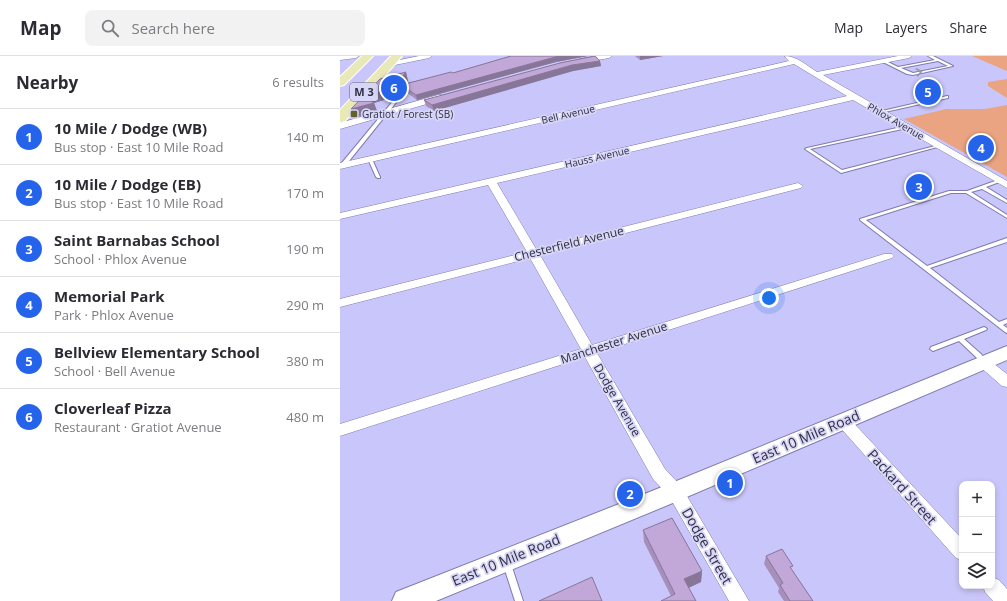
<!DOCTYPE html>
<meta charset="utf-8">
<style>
:root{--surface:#fff;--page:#f2f2f3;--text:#2b2b33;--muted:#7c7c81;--line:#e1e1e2;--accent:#2563eb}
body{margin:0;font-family:"Open Sans",sans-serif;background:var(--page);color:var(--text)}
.controls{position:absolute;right:12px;bottom:12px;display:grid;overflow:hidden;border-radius:8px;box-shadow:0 2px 6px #0003}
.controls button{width:36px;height:36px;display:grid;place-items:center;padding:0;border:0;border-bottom:1px solid var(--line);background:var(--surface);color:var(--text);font:20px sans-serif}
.you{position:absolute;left:429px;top:242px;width:14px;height:14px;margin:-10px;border:3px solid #fff;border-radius:50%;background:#1a73e8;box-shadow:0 0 0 6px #1a73e833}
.badge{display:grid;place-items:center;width:26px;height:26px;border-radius:50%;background:var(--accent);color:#fff;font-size:13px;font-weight:700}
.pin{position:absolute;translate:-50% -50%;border:2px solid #fff;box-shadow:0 1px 4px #0006}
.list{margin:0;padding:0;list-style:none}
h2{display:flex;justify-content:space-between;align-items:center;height:52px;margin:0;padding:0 16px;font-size:17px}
h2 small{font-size:13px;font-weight:400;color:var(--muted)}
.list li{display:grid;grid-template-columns:26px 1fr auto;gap:12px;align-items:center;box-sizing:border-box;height:56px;padding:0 16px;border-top:1px solid var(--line)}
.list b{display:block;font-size:15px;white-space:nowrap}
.list p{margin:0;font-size:13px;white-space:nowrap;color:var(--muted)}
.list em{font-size:13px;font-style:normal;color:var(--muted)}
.icon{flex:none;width:22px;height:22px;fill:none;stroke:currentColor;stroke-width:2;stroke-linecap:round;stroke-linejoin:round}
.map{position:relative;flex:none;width:667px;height:545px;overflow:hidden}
header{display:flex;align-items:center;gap:24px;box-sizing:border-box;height:56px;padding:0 20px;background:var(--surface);border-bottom:1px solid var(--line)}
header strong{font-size:19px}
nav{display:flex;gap:22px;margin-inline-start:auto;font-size:14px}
.search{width:280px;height:36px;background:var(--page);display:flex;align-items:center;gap:10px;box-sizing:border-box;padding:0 14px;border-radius:8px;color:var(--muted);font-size:15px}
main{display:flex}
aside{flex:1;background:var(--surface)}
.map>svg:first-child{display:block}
</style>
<header>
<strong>Map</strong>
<div class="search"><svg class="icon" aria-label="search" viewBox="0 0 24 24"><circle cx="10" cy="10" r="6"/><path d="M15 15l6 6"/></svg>Search here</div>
<nav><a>Map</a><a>Layers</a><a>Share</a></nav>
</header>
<main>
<aside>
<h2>Nearby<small>6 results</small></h2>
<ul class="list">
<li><span class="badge">1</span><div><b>10 Mile / Dodge (WB)</b><p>Bus stop · East 10 Mile Road</p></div><em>140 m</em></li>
<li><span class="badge">2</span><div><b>10 Mile / Dodge (EB)</b><p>Bus stop · East 10 Mile Road</p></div><em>170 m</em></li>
<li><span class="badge">3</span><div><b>Saint Barnabas School</b><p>School · Phlox Avenue</p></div><em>190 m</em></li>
<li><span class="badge">4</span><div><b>Memorial Park</b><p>Park · Phlox Avenue</p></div><em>290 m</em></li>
<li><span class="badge">5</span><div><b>Bellview Elementary School</b><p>School · Bell Avenue</p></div><em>380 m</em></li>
<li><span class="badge">6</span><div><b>Cloverleaf Pizza</b><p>Restaurant · Gratiot Avenue</p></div><em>480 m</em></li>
</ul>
</aside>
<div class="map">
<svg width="667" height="545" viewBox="0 0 667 545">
<rect width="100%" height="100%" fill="#c9c6fb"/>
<path fill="#eaa481" d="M 632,0 L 667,0 L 667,15 Z
M 667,23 L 667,42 L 648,30 L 648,26 Z
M 667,49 L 667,121 L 564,63 L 606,53 L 645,53 Z"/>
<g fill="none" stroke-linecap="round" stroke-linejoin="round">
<defs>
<path id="service" d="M 588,0 L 593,0 L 613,10 L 573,19 L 567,18 L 541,5 L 544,4 L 558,11 L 595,4 ZM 598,5 L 608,10 L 573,17 L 561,12 Z
M 63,33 L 66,34 L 5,110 L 1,110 L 1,108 Z
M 607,40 L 608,40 L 608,42 L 540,57 L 538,56 Z
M 566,70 L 568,71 L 567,72 L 470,93 L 502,114 L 599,89 L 601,90 L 501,117 L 465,93 L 467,92 Z
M 28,102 L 32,103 L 40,121 L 40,122 L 38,122 L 36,121 L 28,103 Z
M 658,124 L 660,124 L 662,125 L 646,131 L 667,144 L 667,147 L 642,133 L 631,136 L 667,159 L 667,162 L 626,137 L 611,137 L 526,164 L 587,210 L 667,182 L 667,186 L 590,212 L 659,266 L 667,263 L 667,267 L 663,269 L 667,272 L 667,277 L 665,276 L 520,164 L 520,163 L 609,135 L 627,135 Z
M 644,271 L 646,272 L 647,273 L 646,274 L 624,283 L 641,298 L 647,307 L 646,309 L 642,309 L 637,302 L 619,285 L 593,295 L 590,293 L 591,291 Z
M 167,504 L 170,505 L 171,508 L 183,545 L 175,545 L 163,508 L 164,505 Z"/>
<path id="minor" d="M 0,0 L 19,0 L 16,2 L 0,4 Z
M 79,0 L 92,0 L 89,2 L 50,10 L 46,8 L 50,6 Z
M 257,0 L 272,0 L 269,2 L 240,7 L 236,5 L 240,3 Z
M 445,0 C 457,0 467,10 477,16 L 558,0 L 572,0 L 569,2 L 483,19 L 667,125 L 667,132 L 513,44 L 157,127 L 196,193 L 458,127 L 463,130 L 461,132 L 200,199 L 252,289 L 544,198 L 552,198 L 554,200 L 552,202 L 257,297 L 325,413 L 341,430 L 409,545 L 389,545 L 329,440 L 313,423 L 245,301 L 0,380 L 0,368 L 241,293 L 190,202 L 0,251 L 0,243 L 187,196 L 148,129 L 0,163 L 0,157 L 507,40 L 454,8 L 0,113 L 0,107 L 449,5 L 446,2 Z
M 98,39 L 101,39 L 105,41 L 104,43 L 0,73 L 0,67 Z
M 644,302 L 649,304 L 667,318 L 667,331 L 662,330 L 639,310 L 637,307 L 639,304 Z
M 503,359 L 508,361 L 622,483 L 622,504 L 616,502 L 498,369 L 495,365 L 498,361 Z
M 652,521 L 659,524 L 667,533 L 667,545 L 653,545 L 645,536 L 643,530 L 652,530 Z"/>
<path id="secondary" d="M 667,290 L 667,304 L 328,449 L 96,545 L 52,545 L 56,536 L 312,435 Z"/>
<path id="primary" d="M 22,0 L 33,0 L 4,29 L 0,30 L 0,21 Z
M 51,0 L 62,0 L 5,65 L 0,66 L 0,54 Z"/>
</defs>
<use href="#service" stroke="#7f7bad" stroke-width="2"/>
<use href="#minor" stroke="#7f7bad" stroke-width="1"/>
<use href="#secondary" stroke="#7f7bad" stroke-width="2"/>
<use href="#primary" stroke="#fff" stroke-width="2"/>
<use href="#service" fill="#fff" fill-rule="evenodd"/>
<use href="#minor" fill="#fff" fill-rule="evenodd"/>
<use href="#secondary" fill="#fff" fill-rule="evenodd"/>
<use href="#primary" fill="#e9e9b8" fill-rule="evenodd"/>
</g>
<path fill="#a690bb" d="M 171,0 L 248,0 L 216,6 L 77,44 L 66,36 L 64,31 L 65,29 L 54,41 L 34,47 L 37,55 L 14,62 L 66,16 L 68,25 L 66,27 L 113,17 Z
M 295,0 L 323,0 L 300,4 Z
M 260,5 L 261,10 L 233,15 L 94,55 L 86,50 L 84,44 Z
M 303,474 L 362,515 L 361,526 L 331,540 L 304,486 Z
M 426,500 L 452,514 L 473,545 L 444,545 L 438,536 L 439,532 L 424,508 Z"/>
<path fill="#877698" d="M 219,0 L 248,0 L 216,6 L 77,44 L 76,39 Z
M 300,0 L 323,0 L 300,4 Z
M 260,5 L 261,10 L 233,15 L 94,55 L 92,49 L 232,9 Z
M 66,16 L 68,25 L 54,41 L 34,47 L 37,55 L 14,62 L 11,53 L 25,40 Z
M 362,515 L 361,526 L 344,534 L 344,523 Z"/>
<path fill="#c1a8d9" stroke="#877698" d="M 171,0 L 219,0 L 76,39 L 64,31 L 65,28 L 111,16 L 113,17 Z
M 255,0 L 260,5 L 232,9 L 92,49 L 84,44 L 220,7 Z
M 66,16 L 52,33 L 25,40 L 34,47 L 11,53 L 40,23 Z
M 332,462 L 362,515 L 344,523 L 356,545 L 321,545 L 335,538 L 303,474 Z
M 442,493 L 453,510 L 450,511 L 473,545 L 450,545 L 440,529 L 443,527 L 426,500 Z
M 252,521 L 262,545 L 199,545 Z"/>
<defs><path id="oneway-chevron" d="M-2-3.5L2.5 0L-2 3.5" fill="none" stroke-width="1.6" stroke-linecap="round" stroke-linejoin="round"/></defs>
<use stroke="#9897a2" href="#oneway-chevron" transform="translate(579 16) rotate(-11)"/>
<rect fill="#63622f" stroke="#d7d6f6" stroke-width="1.5" x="10" y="54" width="8" height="8" rx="2"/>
<g text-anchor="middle" stroke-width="3.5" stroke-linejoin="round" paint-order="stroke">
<g font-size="10" fill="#302f44" stroke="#d7d6f6" text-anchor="start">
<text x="22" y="62">Gratiot / Forest (SB)</text>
</g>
<g font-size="10" fill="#302f44" stroke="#d7d6f6">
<text transform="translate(228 58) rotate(-13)" y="4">Bell Avenue</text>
<text transform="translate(556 65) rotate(30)" y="4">Phlox Avenue</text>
<text transform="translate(257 101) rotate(-13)" y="4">Hauss Avenue</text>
</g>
<rect fill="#d7d6f6" stroke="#626179" stroke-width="1" x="10" y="27" width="28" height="18" rx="3"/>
<g font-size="11" font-weight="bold" fill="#302f44">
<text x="24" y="40">M 3</text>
</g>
<g font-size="12" fill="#302f44" stroke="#d7d6f6">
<text transform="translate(229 188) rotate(-14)" y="4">Chesterfield Avenue</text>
<text transform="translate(274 287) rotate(-18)" y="4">Manchester Avenue</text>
<text transform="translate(277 344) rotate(60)" y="4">Dodge Avenue</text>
</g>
<g font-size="14" fill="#302f44" stroke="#d7d6f6">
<text transform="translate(466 381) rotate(-23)" y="5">East 10 Mile Road</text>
<text transform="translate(562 431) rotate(48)" y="5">Packard Street</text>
<text transform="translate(367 490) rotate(60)" y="5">Dodge Street</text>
<text transform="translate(166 504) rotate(-22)" y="5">East 10 Mile Road</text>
</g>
</g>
</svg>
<div class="controls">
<button>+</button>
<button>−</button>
<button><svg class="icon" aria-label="layers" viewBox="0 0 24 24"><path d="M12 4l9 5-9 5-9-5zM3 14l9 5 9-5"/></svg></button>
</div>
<div class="you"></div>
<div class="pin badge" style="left:390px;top:427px">1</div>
<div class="pin badge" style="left:290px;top:438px">2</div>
<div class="pin badge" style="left:579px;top:131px">3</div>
<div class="pin badge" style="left:641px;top:92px">4</div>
<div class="pin badge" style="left:588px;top:36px">5</div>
<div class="pin badge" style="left:54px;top:32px">6</div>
</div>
</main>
